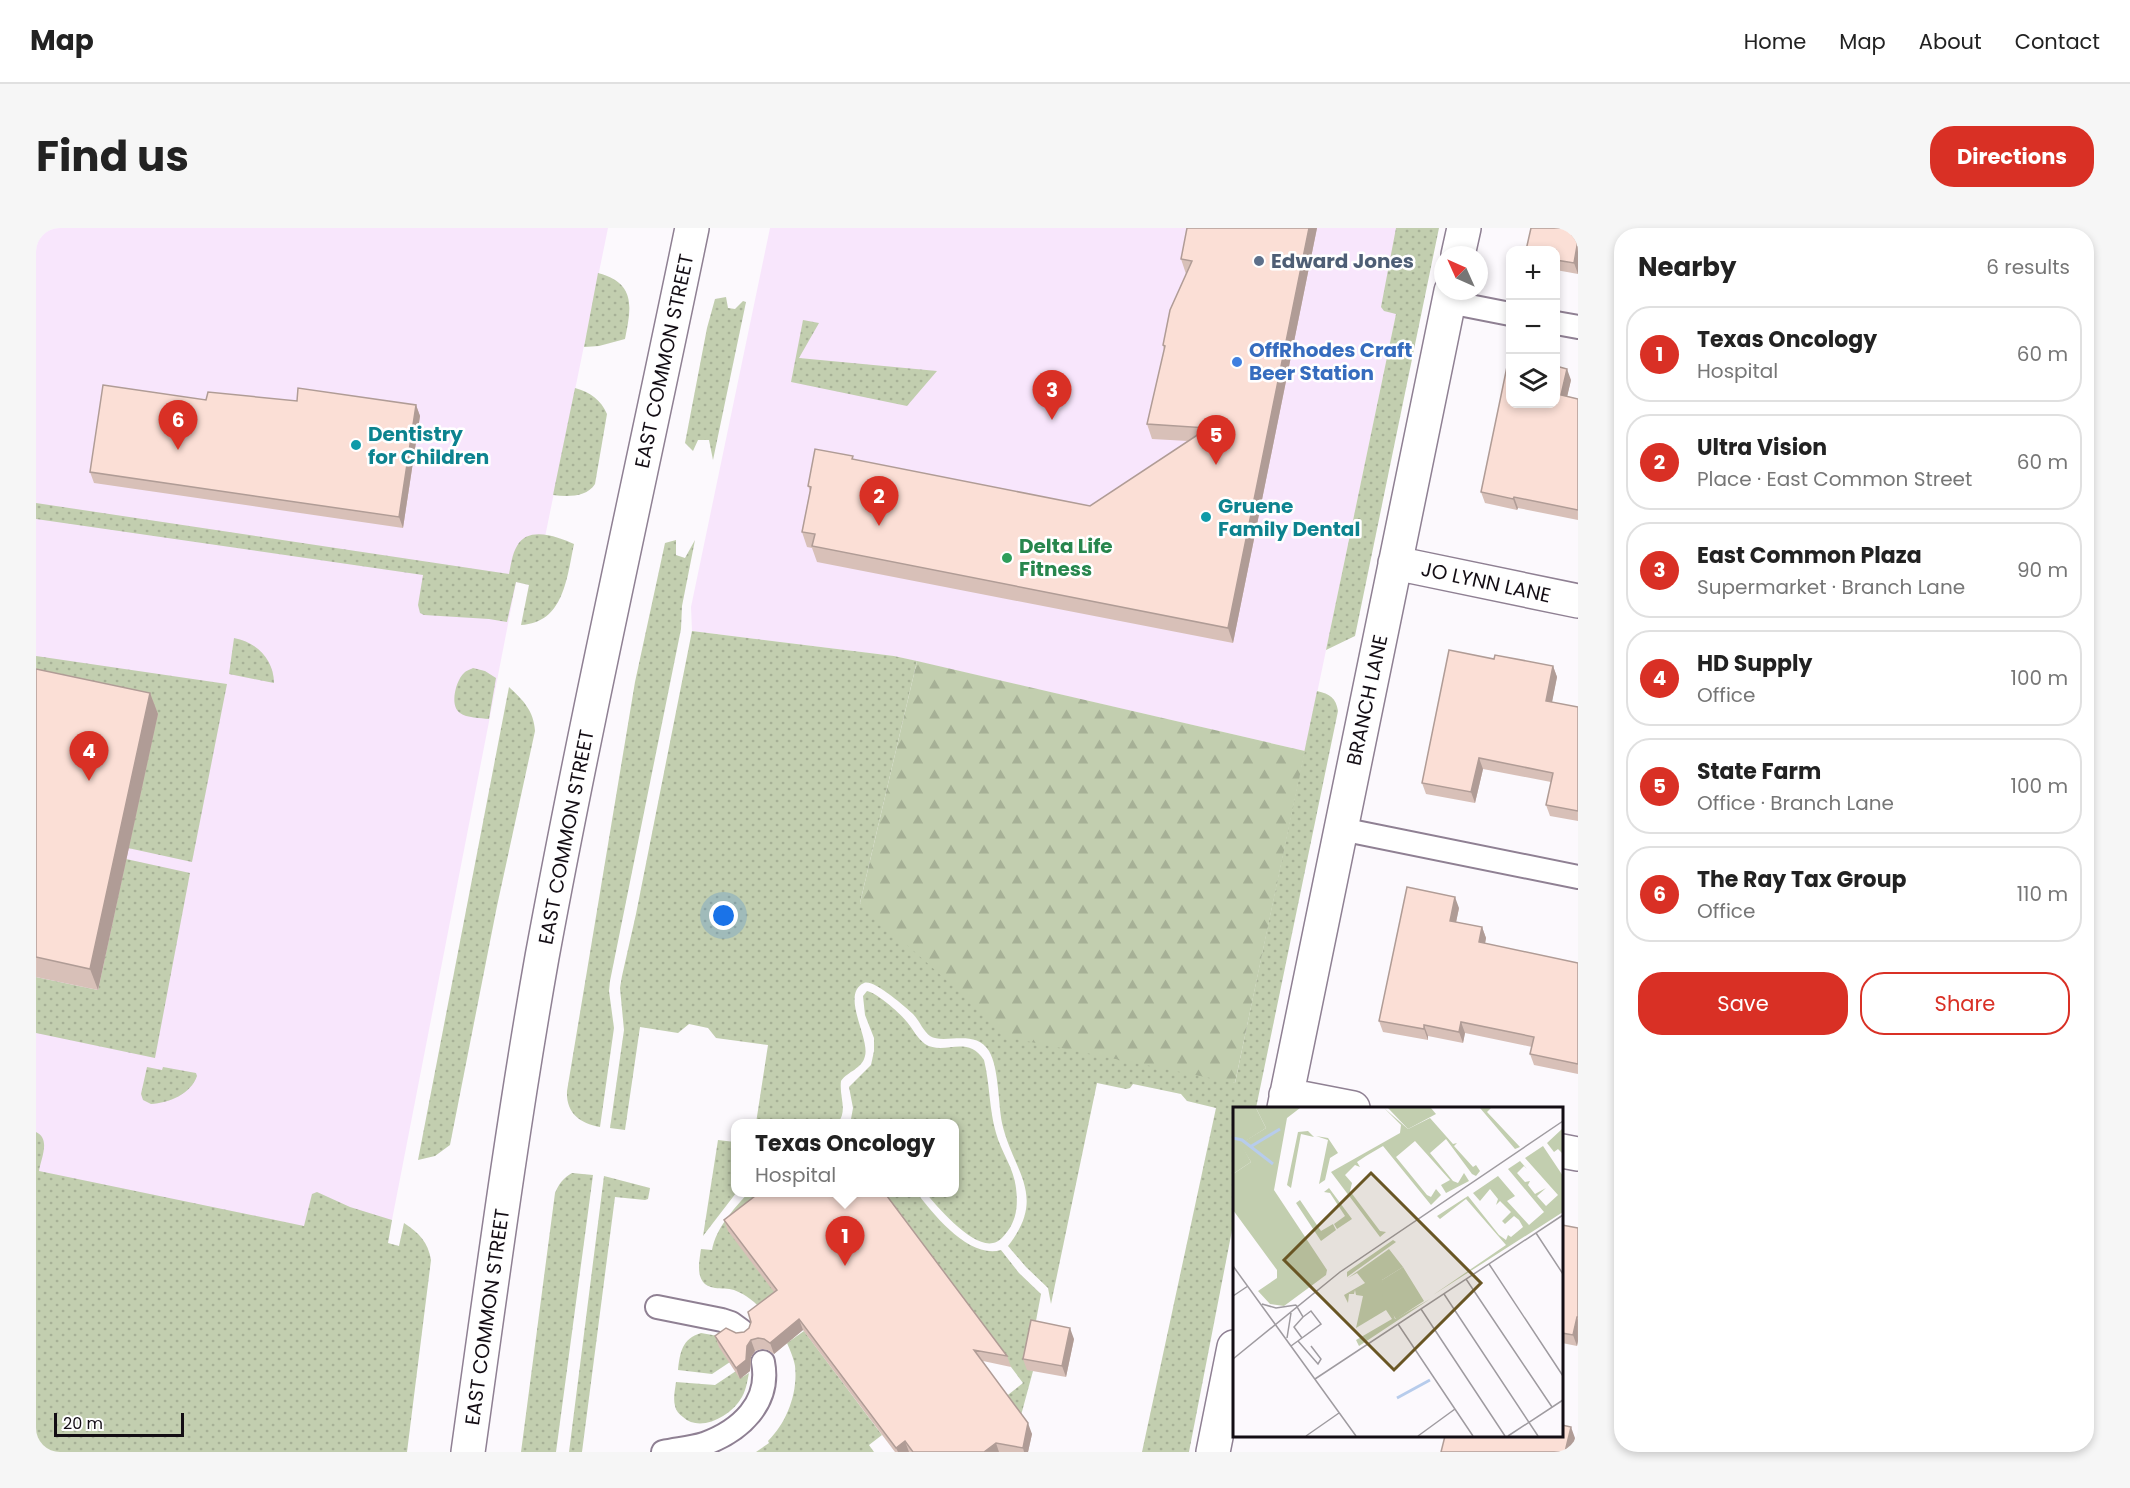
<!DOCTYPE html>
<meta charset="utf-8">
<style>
:root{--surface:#fff;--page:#f6f6f6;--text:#222;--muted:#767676;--line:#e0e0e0;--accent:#d93025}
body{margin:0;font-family:Poppins,sans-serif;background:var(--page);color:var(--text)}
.controls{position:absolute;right:18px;top:18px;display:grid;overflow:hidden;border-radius:12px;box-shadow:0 3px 9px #0003}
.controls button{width:54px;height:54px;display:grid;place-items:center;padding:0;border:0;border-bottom:2px solid var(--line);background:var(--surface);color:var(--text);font:30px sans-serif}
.compass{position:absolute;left:1398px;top:18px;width:54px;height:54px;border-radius:50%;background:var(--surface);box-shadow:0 3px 9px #0003;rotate:315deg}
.scale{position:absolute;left:18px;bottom:15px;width:130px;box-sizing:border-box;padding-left:6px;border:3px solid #130d14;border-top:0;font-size:16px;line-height:21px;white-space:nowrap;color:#130d14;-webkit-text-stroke:4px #fff;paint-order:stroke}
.you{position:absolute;left:688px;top:688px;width:21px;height:21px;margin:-15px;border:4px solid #fff;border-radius:50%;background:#1a73e8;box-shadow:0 0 0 9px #1a73e833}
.badge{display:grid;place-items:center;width:39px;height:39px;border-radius:50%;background:var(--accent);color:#fff;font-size:20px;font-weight:700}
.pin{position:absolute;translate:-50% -50px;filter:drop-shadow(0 2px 3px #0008)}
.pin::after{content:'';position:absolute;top:32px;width:21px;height:18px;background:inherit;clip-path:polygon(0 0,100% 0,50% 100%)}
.popup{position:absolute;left:695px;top:891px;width:228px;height:78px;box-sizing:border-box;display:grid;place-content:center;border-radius:12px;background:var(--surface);filter:drop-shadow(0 2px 4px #0005);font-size:20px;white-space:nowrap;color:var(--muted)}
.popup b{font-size:22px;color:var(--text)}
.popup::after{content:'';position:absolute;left:50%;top:100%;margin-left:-12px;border:12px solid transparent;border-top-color:var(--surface)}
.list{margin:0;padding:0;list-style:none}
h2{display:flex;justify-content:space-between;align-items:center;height:78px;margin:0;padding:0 24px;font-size:26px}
h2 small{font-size:20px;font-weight:400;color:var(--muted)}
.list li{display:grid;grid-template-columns:39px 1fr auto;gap:18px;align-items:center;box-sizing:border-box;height:96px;margin:0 12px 12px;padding:0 12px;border:2px solid var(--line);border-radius:24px}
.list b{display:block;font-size:22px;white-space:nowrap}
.list p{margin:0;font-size:20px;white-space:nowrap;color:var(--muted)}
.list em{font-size:20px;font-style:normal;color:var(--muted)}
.actions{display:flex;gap:12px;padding:18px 24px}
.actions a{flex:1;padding:14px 0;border:2px solid var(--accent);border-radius:24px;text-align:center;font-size:21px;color:var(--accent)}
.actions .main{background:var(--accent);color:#fff}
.icon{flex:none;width:33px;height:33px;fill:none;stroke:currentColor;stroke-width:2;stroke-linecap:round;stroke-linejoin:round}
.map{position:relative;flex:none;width:1542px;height:1224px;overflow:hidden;border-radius:24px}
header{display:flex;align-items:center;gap:36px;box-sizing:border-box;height:84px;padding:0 30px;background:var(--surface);border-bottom:2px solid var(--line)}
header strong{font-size:28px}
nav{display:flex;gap:33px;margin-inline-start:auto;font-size:21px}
.intro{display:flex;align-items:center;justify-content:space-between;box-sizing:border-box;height:144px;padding:0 36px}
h1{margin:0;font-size:42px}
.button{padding:15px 27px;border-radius:24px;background:var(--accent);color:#fff;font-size:21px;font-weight:700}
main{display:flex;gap:36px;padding:0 36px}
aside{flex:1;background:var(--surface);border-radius:24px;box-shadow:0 3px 9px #0003}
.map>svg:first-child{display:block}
</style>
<header>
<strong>Map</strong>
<nav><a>Home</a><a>Map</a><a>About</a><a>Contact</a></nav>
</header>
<div class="intro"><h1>Find us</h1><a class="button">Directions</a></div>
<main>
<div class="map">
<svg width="1542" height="1224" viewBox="0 0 1542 1224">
<defs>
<pattern id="grass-dots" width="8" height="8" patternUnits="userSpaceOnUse" patternTransform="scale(1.5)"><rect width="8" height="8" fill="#c2ceaf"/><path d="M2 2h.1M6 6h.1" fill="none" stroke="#a6b096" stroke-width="1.8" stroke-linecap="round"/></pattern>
<pattern id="forest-firs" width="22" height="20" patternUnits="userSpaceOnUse" patternTransform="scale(1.5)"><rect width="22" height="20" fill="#c2ceaf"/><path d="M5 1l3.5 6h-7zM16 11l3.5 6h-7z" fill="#a6b096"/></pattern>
</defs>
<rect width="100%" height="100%" fill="#fcf9fd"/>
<path fill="#f8e6fc" d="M 0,0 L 572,0 L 499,358 L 480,354 L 479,360 L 348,1033 L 0,961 Z
M 734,0 L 1378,0 L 1269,523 L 858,428 L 656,403 L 655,379 Z"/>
<path fill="url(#grass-dots)" d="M 1360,0 L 1403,0 L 1319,408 L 1290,422 L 1360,86 L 1348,83 L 1345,79 Z
M 562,45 C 601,55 595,81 589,111 L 563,118 L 548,119 Z
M 690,69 L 692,80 L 699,81 L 707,73 L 710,74 L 677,232 L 673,212 L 662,212 L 657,223 L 649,215 L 671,100 L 679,71 Z
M 767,92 L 783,95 L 763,130 L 901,143 L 871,178 L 755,154 Z
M 539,160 C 554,164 565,172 571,186 L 559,256 C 551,269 532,269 517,267 Z
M 0,275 L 473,346 C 475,337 476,326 481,318 C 492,297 523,309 538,316 C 531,349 528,395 485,397 L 493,357 L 480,354 L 471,394 L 453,391 L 388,387 L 384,385 L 382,377 L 387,347 L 0,291 Z
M 640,312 L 640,327 L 649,330 L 659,312 L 646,378 L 645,401 L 574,753 L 573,763 L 578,800 L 564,899 C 543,895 530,885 531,863 L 599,454 L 629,315 Z
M 656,403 L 858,428 L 881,433 L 824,675 L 1199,855 L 1281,463 C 1294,466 1300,470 1302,483 L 1220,880 L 1198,880 L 1198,992 L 1153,1224 L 1106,1224 L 1180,880 L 1151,873 L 1145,866 L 1097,856 L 1094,860 L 1090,861 L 1061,855 L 1015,1076 L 1012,1060 L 990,1039 L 972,1018 C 1012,967 977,944 966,895 C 962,875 963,840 953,823 C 939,800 908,817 894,808 C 887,803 883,792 877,786 C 869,779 838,751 828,755 C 804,766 834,810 829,828 C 826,841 812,843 805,853 C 803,869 812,882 802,895 L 720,895 L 732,817 L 680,810 L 672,800 L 653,796 L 642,805 L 604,799 L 589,902 L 574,900 L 588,802 L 584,760 L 586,748 L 600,686 Z
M 198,410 C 221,414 238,432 238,455 L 193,446 Z
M 0,428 L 191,456 L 156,634 L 92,620 L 0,460 Z
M 437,440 L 449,443 L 460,450 L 453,491 C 444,490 431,490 424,485 C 413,478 420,452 428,445 C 431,442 433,442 437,440 Z
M 473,459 C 487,472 498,483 499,503 L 461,678 L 414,917 L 399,928 L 382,932 Z
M 90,631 L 154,645 L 119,830 L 0,805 L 0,749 L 62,762 Z
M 831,763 C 841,765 864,785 871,794 C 877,801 881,810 889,816 C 908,828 931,806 948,832 C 954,856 953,881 960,905 C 965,924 978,940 980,960 C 982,976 981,991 971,1004 C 968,1008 963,1014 957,1015 C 937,1020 901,979 890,965 L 918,964 L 918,896 L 825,896 L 815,891 L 817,880 L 813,859 L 835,837 L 838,823 L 838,810 L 829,787 L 827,768 Z
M 111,839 L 126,842 L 127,839 L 160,845 L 161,848 C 155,866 133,875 115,876 L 107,872 L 105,866 Z
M 0,904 C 15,911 5,930 3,943 L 268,998 L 276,966 L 281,964 L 314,979 L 356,992 L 352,1015 L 363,1018 L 368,995 C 383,1005 392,1014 395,1032 L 371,1224 L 0,1224 Z
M 682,912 L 699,914 L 700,965 L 667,1008 Z
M 536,945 L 557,947 L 520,1224 L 485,1224 L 519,965 C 523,956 527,950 536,945 Z
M 568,948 L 614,960 L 612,971 L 609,972 L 579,969 L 546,1224 L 533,1224 Z
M 721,964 L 745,1073 L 729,1085 C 720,1075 711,1067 698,1062 C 692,1060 685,1061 679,1060 C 658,1057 663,1035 665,1021 L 676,1022 C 680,1000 697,982 712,965 Z
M 844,965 L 881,965 C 898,987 933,1031 965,1022 L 983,1045 L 1005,1066 L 991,1141 L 997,1143 L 984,1191 L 968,1170 L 987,1155 Z
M 768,1103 L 846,1207 L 833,1217 L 838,1224 L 720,1224 L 733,1215 L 732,1213 C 751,1194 762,1165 759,1138 C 758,1131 754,1122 751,1115 Z
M 665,1105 L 682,1108 L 694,1134 L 676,1146 L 642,1142 C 644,1124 646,1111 665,1105 Z
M 700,1143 L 705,1150 L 713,1145 C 711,1154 710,1164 704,1172 C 694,1188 664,1205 647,1189 C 643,1186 640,1183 639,1178 C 637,1170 639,1162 640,1154 L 679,1157 Z"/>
<path fill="url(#forest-firs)" d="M 881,433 L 1269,523 L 1199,855 L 975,810 L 824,675 Z"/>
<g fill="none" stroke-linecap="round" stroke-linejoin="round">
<defs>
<path id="lane" d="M 1413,74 L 1474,86
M 1520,95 L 1542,99
M 1305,601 L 1542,649
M 621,1079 L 686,1092 L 695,1095 L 706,1103
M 627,1224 C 641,1221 655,1220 668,1216 C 704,1203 735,1175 727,1134"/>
<path id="street" d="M 1422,27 L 1428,0
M 1359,335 L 1542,373
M 1250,867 L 1317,880
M 1248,880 L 1415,63
M 1526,923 L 1542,926
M 1177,1224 L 1198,1119"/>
<path id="secondary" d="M 432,1224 C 455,1059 477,893 506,729 C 551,485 606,243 656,0"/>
</defs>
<use href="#lane" stroke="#8f8093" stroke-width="26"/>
<use href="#street" stroke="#8f8093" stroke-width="36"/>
<use href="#secondary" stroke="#8f8093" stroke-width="36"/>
<use href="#lane" stroke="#fff" stroke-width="22"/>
<use href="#street" stroke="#fff" stroke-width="33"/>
<use href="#secondary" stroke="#fff" stroke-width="33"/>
</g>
<path fill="#d8c0b8" d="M 1281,0 L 1197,415 L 781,334 L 776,320 L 771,319 L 766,304 L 774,263 L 772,258 L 818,232 L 1054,278 L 1152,213 L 1116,211 L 1111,196 L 1128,122 L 1127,117 L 1150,46 L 1145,31 Z
M 1542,0 L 1542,46 L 1520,42 L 1520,22 Z
M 1535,152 L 1531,168 L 1542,171 L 1542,292 L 1482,280 L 1481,282 L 1449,275 L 1445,264 Z
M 170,172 L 261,173 L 380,177 L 384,188 L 367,300 L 58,255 L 54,244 Z
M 1458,431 L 1517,438 L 1521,449 L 1516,474 L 1542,479 L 1542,593 L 1514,588 L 1510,577 L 1515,554 L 1447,541 L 1439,575 L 1390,566 L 1386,555 Z
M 0,441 L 114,465 L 122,486 L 62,762 L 0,749 Z
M 1423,680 L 1420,694 L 1446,699 L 1450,710 L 1449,716 L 1542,735 L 1542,846 L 1498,837 L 1494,826 L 1496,819 L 1429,805 L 1427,815 L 1392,808 L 1392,812 L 1347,804 L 1343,793 Z
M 713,964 L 848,964 L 971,1128 L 975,1139 L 947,1133 L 996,1206 L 992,1224 L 859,1224 L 767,1102 L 738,1126 L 732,1122 L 726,1121 L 719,1123 L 715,1129 L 714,1143 L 704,1151 L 683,1119 L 679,1108 L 708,1104 L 713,1100 L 738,1064 L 692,1003 L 688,992 L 717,970 Z
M 1542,1000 L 1542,1113 L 1541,1118 L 1526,1115 L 1526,1001 Z
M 1038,1111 L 1030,1149 L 991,1142 L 987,1131 Z"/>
<path fill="#b09c96" d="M 1273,0 L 1281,0 L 1197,415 L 1192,400 Z
M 1542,12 L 1542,46 L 1538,35 Z
M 1531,141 L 1535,152 L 1529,178 L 1525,167 Z
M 380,177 L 384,188 L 367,300 L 363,289 Z
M 1478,269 L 1482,280 L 1481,282 L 1477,271 Z
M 1517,438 L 1521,449 L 1514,484 L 1510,473 Z
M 114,465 L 122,486 L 62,762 L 54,741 Z
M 1443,530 L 1447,541 L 1439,575 L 1435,564 Z
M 1419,669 L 1423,680 L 1418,704 L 1414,693 Z
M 1446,699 L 1450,710 L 1447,725 L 1443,714 Z
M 1425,794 L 1429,805 L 1427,815 L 1423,804 Z
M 1388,797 L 1392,808 L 1392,812 L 1388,801 Z
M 1541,1089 L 1542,1092 L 1542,1113 L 1541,1118 L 1537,1107 Z
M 763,1091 L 767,1102 L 738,1126 L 734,1115 Z
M 1034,1100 L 1038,1111 L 1030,1149 L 1026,1138 Z
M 715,1112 L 719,1123 L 715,1129 L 714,1143 L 704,1151 L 700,1140 L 711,1118 Z
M 992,1195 L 996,1206 L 992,1224 L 988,1224 L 987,1220 Z
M 1535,1199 L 1539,1210 L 1536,1224 L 1529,1224 Z
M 869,1213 L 873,1224 L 862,1224 L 860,1220 Z
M 960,1215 L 963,1224 L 948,1224 Z"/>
<path fill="#fbdfd6" stroke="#b09c96" stroke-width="1.5" d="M 1151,0 L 1273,0 L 1192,400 L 776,318 L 779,306 L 766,304 L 775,259 L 772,258 L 779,221 L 817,228 L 816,231 L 1054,278 L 1172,200 L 1111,196 L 1129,118 L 1127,117 L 1134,82 L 1156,33 L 1145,31 Z
M 1495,0 L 1542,0 L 1542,12 L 1538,35 L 1520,32 L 1520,22 L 1490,22 Z
M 1473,129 L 1474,129 L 1474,176 L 1520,176 L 1520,138 L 1531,141 L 1525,167 L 1542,171 L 1542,282 L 1478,269 L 1477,271 L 1445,264 Z
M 67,157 L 170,172 L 172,164 L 261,173 L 262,160 L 380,177 L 363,289 L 54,244 Z
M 1413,422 L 1458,431 L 1459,427 L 1517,438 L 1510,473 L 1542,479 L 1542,583 L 1510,577 L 1517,545 L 1443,530 L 1435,564 L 1386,555 Z
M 0,441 L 114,465 L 54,741 L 0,729 Z
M 1371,659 L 1419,669 L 1414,693 L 1446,699 L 1443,714 L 1542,735 L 1542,836 L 1494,826 L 1498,809 L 1425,794 L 1423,804 L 1388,797 L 1388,801 L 1343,793 Z
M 717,964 L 848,964 L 971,1128 L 938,1122 L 992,1195 L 987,1220 L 960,1215 L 948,1224 L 877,1224 L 869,1213 L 860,1220 L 763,1091 L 734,1115 L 728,1111 L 722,1110 L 715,1112 L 711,1118 L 710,1132 L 700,1140 L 679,1108 L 690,1100 L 700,1105 L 708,1104 L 713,1100 L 715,1094 L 712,1084 L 741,1062 L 688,992 L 719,968 Z
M 1526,997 L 1542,1000 L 1542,1089 L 1541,1089 L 1537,1107 L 1526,1105 Z
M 995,1092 L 1034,1100 L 1026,1138 L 987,1131 Z
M 1526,1197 L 1535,1199 L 1529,1224 L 1405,1224 L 1409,1208 L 1526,1208 Z"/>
<circle fill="#5c6f8a" stroke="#fff" stroke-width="2" cx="1223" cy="33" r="6"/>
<circle fill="#3f7fe0" stroke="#fff" stroke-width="2" cx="1201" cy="134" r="6"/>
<g fill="#0f9aa8" stroke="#fff" stroke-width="2">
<circle cx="320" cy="217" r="6"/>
<circle cx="1170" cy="289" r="6"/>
</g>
<circle fill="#2e9e5b" stroke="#fff" stroke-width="2" cx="971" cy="330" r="6"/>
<g text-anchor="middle" stroke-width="5" stroke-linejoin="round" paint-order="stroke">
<g font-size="20" font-weight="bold" fill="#4e5e75" stroke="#fff" text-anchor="start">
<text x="1235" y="40">Edward Jones</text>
</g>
<g font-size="20" font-weight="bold" fill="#366cbe" stroke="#fff" text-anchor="start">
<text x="1213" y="129">OffRhodes Craft<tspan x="1213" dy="23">Beer Station</tspan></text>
</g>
<g font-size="20" fill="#130d14" stroke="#fff">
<text transform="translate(628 133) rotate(-78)" y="7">EAST COMMON STREET</text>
<text transform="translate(1450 354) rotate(12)" y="7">JO LYNN LANE</text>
<text transform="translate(1331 472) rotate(-78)" y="7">BRANCH LANE</text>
<text transform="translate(530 609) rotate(-79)" y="7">EAST COMMON STREET</text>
<text transform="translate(451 1089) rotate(-82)" y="7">EAST COMMON STREET</text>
</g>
<g font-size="20" font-weight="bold" fill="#0d838f" stroke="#fff" text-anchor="start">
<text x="332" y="213">Dentistry<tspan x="332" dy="23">for Children</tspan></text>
<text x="1182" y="285">Gruene<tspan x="1182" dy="23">Family Dental</tspan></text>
</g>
<g font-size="20" font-weight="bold" fill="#27864d" stroke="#fff" text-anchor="start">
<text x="983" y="325">Delta Life<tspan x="983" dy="23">Fitness</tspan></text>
</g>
</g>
<g transform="translate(1197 879)">
<rect width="330" height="330" fill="#fcf9fd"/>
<path d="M 23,1 L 67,1 L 54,11 L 41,83 L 94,163 L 93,168 L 51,199 L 37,197 L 25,184 L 44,171 L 44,163 L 0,103 L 0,67 L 18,55 L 7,37 L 33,21 ZM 151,1 L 175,22 L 197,11 L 220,37 L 224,36 L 221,39 L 240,60 L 243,58 L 247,64 L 243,69 L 239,67 L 213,32 L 197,46 L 220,74 L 225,76 L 231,66 L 236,74 L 213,86 L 208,78 L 217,73 L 182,34 L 163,50 L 194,88 L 198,90 L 203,82 L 208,88 L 198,98 L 150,39 L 133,49 L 124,55 L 127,60 L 122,58 L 112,68 L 119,76 L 117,84 L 147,124 L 153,125 L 147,130 L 98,65 L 167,26 L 168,18 ZM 247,1 L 258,1 L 254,5 L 287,40 L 282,42 ZM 329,22 L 330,22 L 330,47 L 325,42 L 321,45 L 314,36 ZM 75,24 L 81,30 L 68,27 L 58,81 L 54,78 L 65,25 ZM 83,29 L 95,31 L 105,46 L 97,51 L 92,73 L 86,77 L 95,33 ZM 310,39 L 330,69 L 330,105 L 200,188 L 273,138 L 233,92 L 207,112 L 204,109 L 235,89 L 266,128 L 273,133 L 275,128 L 278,130 L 290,120 L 286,113 L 281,109 L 272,117 L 269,114 L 278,105 L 267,94 L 263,98 L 265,92 L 257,82 L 247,94 L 240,86 L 265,69 L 282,89 L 274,94 L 296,118 L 311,105 L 275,62 L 287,54 L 294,62 L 291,59 L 284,66 L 292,75 L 297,74 L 295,78 L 302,87 L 313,81 L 304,89 L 313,99 L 325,88 L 292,51 ZM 96,81 L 119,112 L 104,122 L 101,117 L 112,109 L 97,86 L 91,85 ZM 67,93 L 88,124 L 100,117 L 103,123 L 88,134 L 63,96 ZM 160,133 L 163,135 L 114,170 L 114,165 ZM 156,142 L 170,160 L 149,173 L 162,212 L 197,192 L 126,239 L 123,233 L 159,212 L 153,203 L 123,221 L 130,189 L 123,188 L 122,183 L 121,187 L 116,187 L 115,196 L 111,188 L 132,176 L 124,166 L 115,171 Z" fill="#c2ceaf"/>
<path d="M 0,1 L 23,1 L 33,21 L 8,37 L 18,55 L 0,67 ZM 155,1 L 198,1 L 203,7 L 175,22 ZM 170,160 L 191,194 L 163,212 L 150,193 L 149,173 Z" fill="#c2ceaf"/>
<path fill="none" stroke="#b7ccec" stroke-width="3" d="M 0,31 L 9,33 L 40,57M 17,40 L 47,22M 164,291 L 197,273"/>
<path fill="none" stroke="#9f9ba0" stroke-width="1.5" d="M 303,126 L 330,167M 256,157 L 330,269M 0,159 L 123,329M 233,172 L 319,300M 211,187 L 305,329M 0,189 L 15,179M 29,197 L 43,201 L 63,198M 188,202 L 272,329M 165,217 L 240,329M 54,231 L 58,206M 69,231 L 61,220 L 70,210M 65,234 L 85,257 L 88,252 L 78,239M 58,239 L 88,217 L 78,204 L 70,210 L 63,198M 0,252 L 107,165 L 330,14M 82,272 L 330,108M 73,329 L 106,306M 185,329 L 222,302M 275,329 L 330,293"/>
<path fill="#695624" fill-opacity="0.15" stroke="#695624" stroke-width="3" d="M 138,66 L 248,176 L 161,263 L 51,153 Z"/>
<rect width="330" height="330" fill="none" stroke="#130d14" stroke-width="3"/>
</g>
</svg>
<div class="controls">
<button>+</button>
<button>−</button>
<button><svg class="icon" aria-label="layers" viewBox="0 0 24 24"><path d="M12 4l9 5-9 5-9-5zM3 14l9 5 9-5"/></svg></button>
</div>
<svg class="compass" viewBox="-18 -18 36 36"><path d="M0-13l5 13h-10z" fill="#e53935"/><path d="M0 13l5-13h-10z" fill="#767676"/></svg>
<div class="scale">20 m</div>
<div class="you"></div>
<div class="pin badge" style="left:809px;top:1038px">1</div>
<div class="popup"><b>Texas Oncology</b>Hospital</div>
<div class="pin badge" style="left:843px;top:298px">2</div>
<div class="pin badge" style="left:1016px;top:192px">3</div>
<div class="pin badge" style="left:53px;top:553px">4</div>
<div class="pin badge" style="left:1180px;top:237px">5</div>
<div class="pin badge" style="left:142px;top:222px">6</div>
</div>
<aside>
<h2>Nearby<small>6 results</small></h2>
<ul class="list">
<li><span class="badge">1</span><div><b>Texas Oncology</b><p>Hospital</p></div><em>60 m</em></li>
<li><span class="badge">2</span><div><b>Ultra Vision</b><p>Place · East Common Street</p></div><em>60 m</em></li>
<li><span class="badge">3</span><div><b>East Common Plaza</b><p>Supermarket · Branch Lane</p></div><em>90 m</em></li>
<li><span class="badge">4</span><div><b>HD Supply</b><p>Office</p></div><em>100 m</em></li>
<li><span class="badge">5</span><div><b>State Farm</b><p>Office · Branch Lane</p></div><em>100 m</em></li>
<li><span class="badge">6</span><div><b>The Ray Tax Group</b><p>Office</p></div><em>110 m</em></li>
</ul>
<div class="actions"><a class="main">Save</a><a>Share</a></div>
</aside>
</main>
